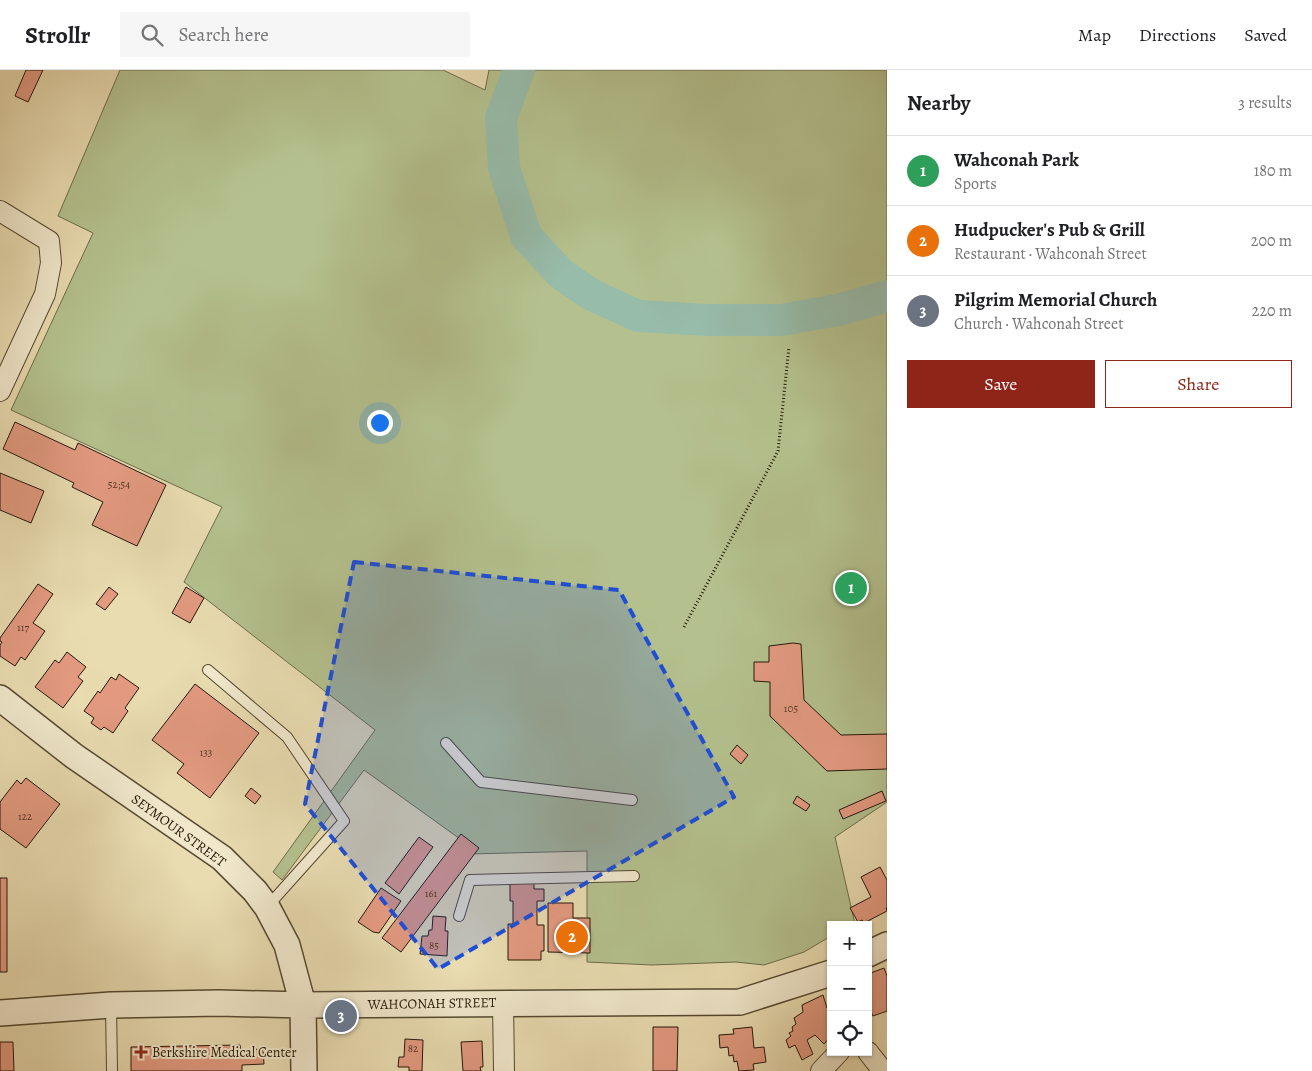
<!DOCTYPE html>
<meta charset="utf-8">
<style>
:root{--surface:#fff;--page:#f6f6f6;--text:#202124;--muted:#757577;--line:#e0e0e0;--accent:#8f2418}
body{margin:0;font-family:Alegreya,serif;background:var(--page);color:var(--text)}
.controls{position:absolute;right:15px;bottom:15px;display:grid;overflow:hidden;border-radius:0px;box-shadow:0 1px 4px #0004}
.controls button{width:45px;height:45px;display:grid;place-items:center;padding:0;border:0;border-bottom:1px solid var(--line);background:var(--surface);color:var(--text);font:25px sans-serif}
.you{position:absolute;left:379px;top:352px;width:18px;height:18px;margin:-12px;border:4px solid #fff;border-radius:50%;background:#1a73e8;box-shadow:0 0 0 8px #1a73e833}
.badge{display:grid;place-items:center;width:32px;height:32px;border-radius:50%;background:var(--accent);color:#fff;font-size:16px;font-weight:700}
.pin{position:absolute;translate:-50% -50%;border:2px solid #fff;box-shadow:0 1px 5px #0006}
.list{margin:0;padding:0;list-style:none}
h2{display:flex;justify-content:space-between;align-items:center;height:65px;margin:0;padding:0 20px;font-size:21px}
h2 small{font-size:16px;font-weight:400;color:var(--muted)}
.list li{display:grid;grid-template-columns:32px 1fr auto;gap:15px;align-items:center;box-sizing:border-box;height:70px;padding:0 20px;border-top:1px solid var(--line)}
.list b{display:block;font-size:19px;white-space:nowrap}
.list p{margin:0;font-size:16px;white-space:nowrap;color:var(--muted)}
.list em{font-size:16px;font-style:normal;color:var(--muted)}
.actions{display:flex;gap:10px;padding:15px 20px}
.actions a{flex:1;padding:11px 0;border:1px solid var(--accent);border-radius:0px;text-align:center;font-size:18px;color:var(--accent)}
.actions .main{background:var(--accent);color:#fff}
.icon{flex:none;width:28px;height:28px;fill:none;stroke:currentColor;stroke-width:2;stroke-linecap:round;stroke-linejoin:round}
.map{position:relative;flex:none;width:887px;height:1001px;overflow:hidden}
header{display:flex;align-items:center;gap:30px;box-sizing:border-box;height:70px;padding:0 25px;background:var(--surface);border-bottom:1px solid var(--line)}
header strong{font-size:24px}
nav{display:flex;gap:28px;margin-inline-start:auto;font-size:18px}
.search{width:350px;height:45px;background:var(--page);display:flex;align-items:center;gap:12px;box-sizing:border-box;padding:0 18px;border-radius:0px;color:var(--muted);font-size:19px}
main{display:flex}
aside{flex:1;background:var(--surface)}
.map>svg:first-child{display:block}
</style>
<header>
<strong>Strollr</strong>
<div class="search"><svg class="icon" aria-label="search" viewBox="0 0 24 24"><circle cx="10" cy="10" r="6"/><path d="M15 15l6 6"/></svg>Search here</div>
<nav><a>Map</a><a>Directions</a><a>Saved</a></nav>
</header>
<main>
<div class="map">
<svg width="887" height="1001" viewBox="0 0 887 1001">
<rect width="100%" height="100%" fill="#e9dcb1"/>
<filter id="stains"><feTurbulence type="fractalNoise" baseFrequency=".004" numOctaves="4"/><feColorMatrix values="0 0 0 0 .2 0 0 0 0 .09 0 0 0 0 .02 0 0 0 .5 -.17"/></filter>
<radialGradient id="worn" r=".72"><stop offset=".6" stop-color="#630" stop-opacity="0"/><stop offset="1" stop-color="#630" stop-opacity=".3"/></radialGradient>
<path fill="#b4c18e" stroke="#6c6c4a" d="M 120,0 L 443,0 L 485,20 L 489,0 L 887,0 L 887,732 L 835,767 L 855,854 L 831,855 L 831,866 L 804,882 L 764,895 L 736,892 L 652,895 L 587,892 L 587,781 L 471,784 L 474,779 L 364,700 L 282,810 L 273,802 L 375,660 L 184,512 L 222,437 L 11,340 L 93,163 L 58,146 Z"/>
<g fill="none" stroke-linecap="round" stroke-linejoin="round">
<path stroke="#97bcaa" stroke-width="32" d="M 519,0 L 501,48 L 504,98 L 526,166 L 561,204 L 592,225 L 638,246 L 708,250 L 781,250 L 838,240 L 887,226"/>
</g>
<path fill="#e39a81" stroke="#241706" d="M 26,0 L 43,0 L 28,32 L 15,26 Z
M 15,352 L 75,380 L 78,373 L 166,415 L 137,476 L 92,455 L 103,432 L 72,417 L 74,413 L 3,379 Z
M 0,403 L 44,421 L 31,453 L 0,440 Z
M 38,514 L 53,524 L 33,553 L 45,561 L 25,590 L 21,587 L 15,596 L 0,586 L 0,575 L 2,572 L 0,571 L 0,568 Z
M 109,517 L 118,524 L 105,540 L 96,534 Z
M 186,517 L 204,528 L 190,553 L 172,543 Z
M 793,573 L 801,574 L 804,630 L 841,665 L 887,664 L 887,699 L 827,701 L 770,646 L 770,612 L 754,611 L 754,592 L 769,592 L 769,576 Z
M 67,582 L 86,597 L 78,607 L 83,611 L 63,638 L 35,617 L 55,590 L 59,593 Z
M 119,604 L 139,618 L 125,638 L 128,641 L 113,663 L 104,657 L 101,660 L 91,653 L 94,648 L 84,641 L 98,621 L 100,623 L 111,607 L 116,610 Z
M 195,614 L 259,663 L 210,728 L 177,703 L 184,694 L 152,670 Z
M 737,675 L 748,685 L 741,694 L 730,684 Z
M 26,708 L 60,734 L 26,778 L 0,759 L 0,732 L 17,710 L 21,714 Z
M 251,718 L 261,726 L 255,734 L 245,726 Z
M 882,721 L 886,731 L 843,749 L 839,740 Z
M 797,726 L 810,735 L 806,741 L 793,733 Z
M 461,764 L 479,778 L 401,882 L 382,868 Z
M 419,767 L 433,777 L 399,824 L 385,813 Z
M 880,797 L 887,810 L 887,838 L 886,838 L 887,841 L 864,853 L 862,850 L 858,852 L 850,838 L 871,827 L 861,807 Z
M 0,808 L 7,808 L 7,902 L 0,902 Z
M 510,813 L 534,813 L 534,819 L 544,819 L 544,831 L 537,831 L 537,855 L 544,855 L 544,881 L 541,881 L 541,890 L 508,890 L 508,854 L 513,854 L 513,831 L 510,831 Z
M 381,818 L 401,831 L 379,863 L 373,862 L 358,852 Z
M 548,833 L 573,833 L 573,848 L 590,848 L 590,883 L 548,882 Z
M 433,846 L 446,847 L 445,861 L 448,861 L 447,886 L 420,884 L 422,866 L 428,866 L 429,860 L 432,860 Z
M 884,898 L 887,906 L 887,941 L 873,946 L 868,936 L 868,904 Z
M 823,925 L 827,938 L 831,937 L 831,966 L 824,974 L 815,965 L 807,970 L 813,984 L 802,990 L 795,975 L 789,978 L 786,970 L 791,966 L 789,963 L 793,961 L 792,957 L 796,954 L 794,948 L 803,942 L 802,935 Z
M 653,957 L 678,957 L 677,1001 L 653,1001 Z
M 752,957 L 754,978 L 764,977 L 766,992 L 753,994 L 754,1000 L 739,1001 L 737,991 L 734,992 L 733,985 L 729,986 L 728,977 L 720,978 L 719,965 L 734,964 L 733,959 Z
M 405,969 L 423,970 L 422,1001 L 409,1001 L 409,997 L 398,997 L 399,987 L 404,987 Z
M 482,971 L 483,997 L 480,997 L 481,1001 L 463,1001 L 461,972 Z
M 0,972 L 13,972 L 14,1001 L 0,1001 Z
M 240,975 L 241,980 L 263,979 L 264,994 L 242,995 L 242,1001 L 131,1001 L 131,977 Z"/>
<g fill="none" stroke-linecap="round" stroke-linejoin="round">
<defs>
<path id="service" d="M 208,600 L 287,667 L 344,751 L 267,837
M 446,673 L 481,712 L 632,730
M 459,846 L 470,810 L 634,806
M 111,935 L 112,1001"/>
<path id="minor" d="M 0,141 L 49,171 L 51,193 L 45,224 L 0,321
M 503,932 L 504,1001
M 868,982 L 883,1001
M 821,1001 L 839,982"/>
<path id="tertiary" d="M 0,628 L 74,686 L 222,788 L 255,821 L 267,837 L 287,875 L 303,935 L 304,1001
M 868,884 L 887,875
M 0,943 L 111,935 L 219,933 L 303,935 L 740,932 L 831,903"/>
</defs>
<use href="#service" stroke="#554831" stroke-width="12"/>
<use href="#minor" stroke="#554831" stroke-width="22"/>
<use href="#tertiary" stroke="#554831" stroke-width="28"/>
<path stroke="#241706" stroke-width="3" stroke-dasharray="1 2.5" stroke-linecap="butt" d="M 684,557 L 778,381 L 789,277"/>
<use href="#service" stroke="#f1e8cc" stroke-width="10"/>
<use href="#minor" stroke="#f1e8cc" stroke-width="20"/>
<use href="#tertiary" stroke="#f1e8cc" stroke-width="25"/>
</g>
<path fill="#1d4ed8" fill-opacity="0.2" stroke="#1d4ed8" stroke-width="4" stroke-dasharray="10 6" stroke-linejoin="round" d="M 354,492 L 619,520 L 734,727 L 438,899 L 305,734 Z"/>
<path fill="#8f2418" stroke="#f1e8cc" stroke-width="2" d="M138.5 974.5h5v5h5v5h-5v5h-5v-5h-5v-5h5z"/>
<g text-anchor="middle" stroke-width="4" stroke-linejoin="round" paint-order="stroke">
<g font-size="11" fill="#543825">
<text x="119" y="418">52;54</text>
<text x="23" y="561">117</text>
<text x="791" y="642">105</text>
<text x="206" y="686">133</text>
<text x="25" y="750">122</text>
<text x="431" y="827">161</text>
<text x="434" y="879">85</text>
<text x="413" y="982">82</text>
</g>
<g font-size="14" fill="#241706" stroke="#f1e8cc">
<text transform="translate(179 760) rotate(36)" y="5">SEYMOUR STREET</text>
<text transform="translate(432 933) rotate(-1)" y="5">WAHCONAH STREET</text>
</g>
<g font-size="14" fill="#241706" stroke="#f1e8cc" text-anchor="start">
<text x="152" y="987">Berkshire Medical Center</text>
</g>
</g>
<rect width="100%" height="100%" filter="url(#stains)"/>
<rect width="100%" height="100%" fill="url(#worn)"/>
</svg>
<div class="controls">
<button>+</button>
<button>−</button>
<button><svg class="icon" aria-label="locate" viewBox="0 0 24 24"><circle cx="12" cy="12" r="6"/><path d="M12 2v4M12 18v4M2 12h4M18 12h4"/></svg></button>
</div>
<div class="you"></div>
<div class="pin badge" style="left:851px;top:518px;background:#2e9e5b">1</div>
<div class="pin badge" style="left:572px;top:867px;background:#e8710a">2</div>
<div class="pin badge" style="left:341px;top:946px;background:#6b7280">3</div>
</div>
<aside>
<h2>Nearby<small>3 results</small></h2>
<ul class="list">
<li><span class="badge" style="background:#2e9e5b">1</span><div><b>Wahconah Park</b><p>Sports</p></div><em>180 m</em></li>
<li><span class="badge" style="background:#e8710a">2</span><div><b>Hudpucker's Pub &amp; Grill</b><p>Restaurant · Wahconah Street</p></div><em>200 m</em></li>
<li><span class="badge" style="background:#6b7280">3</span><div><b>Pilgrim Memorial Church</b><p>Church · Wahconah Street</p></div><em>220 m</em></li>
</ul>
<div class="actions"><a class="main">Save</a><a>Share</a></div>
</aside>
</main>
